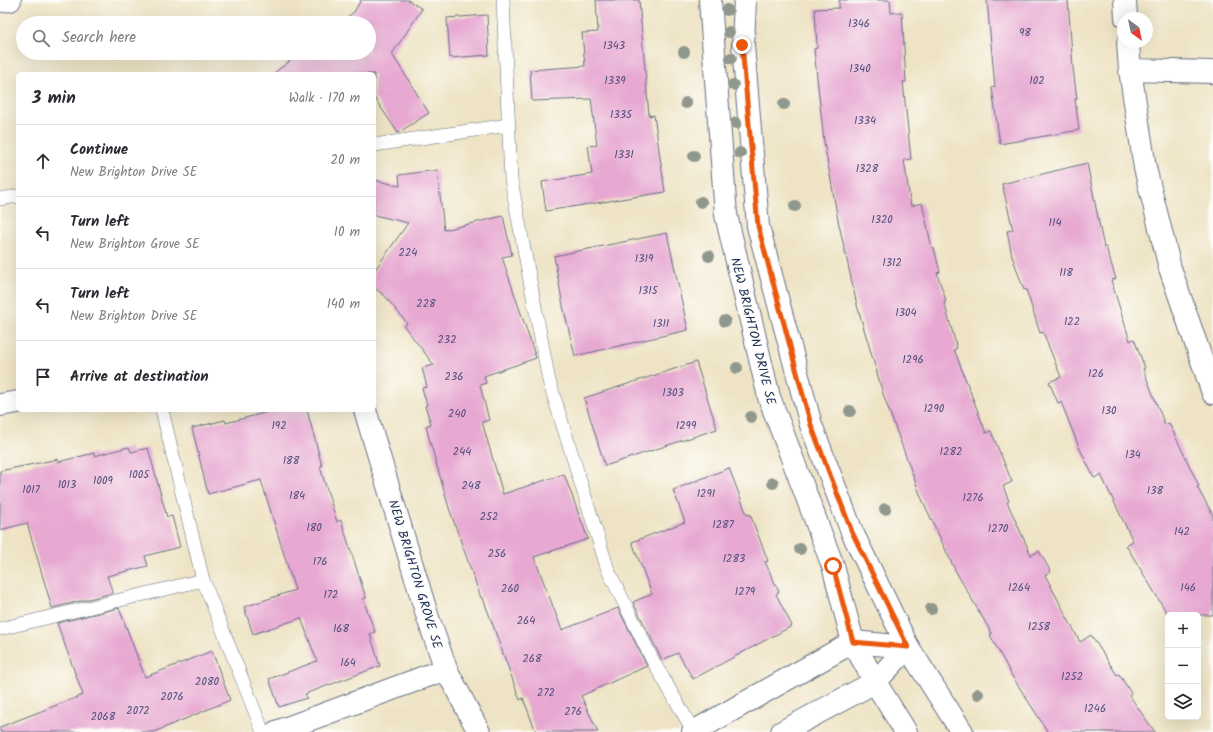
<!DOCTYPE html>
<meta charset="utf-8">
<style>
:root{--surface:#fff;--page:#f7f7f7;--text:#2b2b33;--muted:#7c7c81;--line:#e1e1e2}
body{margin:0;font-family:Kalam,sans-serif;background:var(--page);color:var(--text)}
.controls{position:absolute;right:12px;bottom:12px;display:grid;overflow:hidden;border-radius:6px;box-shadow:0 4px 16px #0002}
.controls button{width:36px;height:36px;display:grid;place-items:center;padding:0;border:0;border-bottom:1px solid var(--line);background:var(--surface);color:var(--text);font:20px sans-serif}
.compass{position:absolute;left:1117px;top:12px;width:36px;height:36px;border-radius:50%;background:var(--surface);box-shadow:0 4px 16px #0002;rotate:147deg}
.stop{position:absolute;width:12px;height:12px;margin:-9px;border:3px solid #ea580c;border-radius:50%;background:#fff}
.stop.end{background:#ea580c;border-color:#fff;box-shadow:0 1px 4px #0008}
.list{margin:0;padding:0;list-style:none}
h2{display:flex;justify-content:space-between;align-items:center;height:52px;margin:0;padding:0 16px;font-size:17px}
h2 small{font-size:13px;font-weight:400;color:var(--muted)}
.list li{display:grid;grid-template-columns:26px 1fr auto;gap:12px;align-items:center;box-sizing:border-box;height:72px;padding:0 16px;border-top:1px solid var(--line)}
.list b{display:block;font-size:15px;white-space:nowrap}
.list p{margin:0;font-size:13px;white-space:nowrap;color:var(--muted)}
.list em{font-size:13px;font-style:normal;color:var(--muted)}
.icon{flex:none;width:22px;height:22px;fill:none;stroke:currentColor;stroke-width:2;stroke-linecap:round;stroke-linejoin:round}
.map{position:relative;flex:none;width:1213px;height:732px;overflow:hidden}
.search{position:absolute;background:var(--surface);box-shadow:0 4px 16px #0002;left:16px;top:16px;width:360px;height:44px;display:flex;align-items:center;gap:10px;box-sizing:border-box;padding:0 14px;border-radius:22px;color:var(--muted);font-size:15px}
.panel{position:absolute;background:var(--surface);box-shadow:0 4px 16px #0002;left:16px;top:72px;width:360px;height:340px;border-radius:6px}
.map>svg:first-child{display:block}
</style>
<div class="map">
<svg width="1213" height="732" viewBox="0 0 1213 732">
<rect width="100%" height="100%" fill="#fdfcf7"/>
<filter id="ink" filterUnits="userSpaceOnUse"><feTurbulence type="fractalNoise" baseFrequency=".025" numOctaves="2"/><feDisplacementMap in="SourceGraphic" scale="8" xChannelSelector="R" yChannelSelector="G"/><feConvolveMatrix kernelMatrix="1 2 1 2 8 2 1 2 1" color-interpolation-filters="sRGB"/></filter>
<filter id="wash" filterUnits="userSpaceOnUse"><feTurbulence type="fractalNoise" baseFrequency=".012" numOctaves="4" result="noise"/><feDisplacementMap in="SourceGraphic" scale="16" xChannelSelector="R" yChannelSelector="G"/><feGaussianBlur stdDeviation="0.9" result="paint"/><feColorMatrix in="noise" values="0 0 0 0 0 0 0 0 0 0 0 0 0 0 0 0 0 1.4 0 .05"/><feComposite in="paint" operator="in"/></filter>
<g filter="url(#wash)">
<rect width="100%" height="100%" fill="#eee3c4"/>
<g id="blocks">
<path fill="#e7a8d2" d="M 361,0 L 408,0 L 422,9 L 392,54 L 429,113 L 398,133 L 374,97 L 374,74 L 273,74 L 300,53 L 369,53 L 369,23 L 339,23 L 354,12 Z
M 596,0 L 639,0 L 649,116 L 654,115 L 665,192 L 546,211 L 542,182 L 592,174 L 588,146 L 597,145 L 591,99 L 532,101 L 530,70 L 585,66 L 582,33 L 598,32 Z
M 839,0 L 890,0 L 891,13 L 902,12 L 906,82 L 903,82 L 911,159 L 904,160 L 911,206 L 922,203 L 932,248 L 934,248 L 940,272 L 937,273 L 946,301 L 944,302 L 957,348 L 954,349 L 986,433 L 991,431 L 1012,482 L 1003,486 L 1009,501 L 1007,502 L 1031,555 L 1039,551 L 1051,572 L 1045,575 L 1080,642 L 1091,635 L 1117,675 L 1119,674 L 1131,693 L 1129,695 L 1155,732 L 1048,732 L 1012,676 L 990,635 L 992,634 L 955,570 L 921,497 L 884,397 L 857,305 L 838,220 L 824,142 L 814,49 L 817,48 L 815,9 L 839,8 Z
M 987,0 L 1068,0 L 1073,68 L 1077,99 L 1075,99 L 1079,130 L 1000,144 L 992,88 L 995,87 Z
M 487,15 L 489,55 L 450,58 L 447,18 Z
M 1087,163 L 1104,248 L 1106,247 L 1116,279 L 1111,280 L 1130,341 L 1134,339 L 1145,368 L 1143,369 L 1165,425 L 1169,423 L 1199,486 L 1197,487 L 1213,515 L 1213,615 L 1168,615 L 1126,545 L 1133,541 L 1101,475 L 1094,478 L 1079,447 L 1061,402 L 1058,403 L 1049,382 L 1061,377 L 1043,332 L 1040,333 L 1026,289 L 1024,290 L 1012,256 L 1007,231 L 1013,230 L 1002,184 Z
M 437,170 L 444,230 L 503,216 L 512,255 L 502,257 L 536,358 L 484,376 L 486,383 L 480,385 L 489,420 L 482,422 L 503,494 L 564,474 L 588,539 L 534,557 L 562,630 L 618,608 L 647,666 L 581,696 L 598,732 L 536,732 L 523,698 L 520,700 L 483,598 L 481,598 L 449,508 L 429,438 L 426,426 L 431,424 L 425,406 L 427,405 L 422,388 L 427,387 L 422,368 L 434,365 L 404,326 L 407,323 L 384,295 L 374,288 L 374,271 L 408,223 L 374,215 L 374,180 L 400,186 L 399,175 Z
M 667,233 L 688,330 L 575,356 L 563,306 L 554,256 Z
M 696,362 L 717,429 L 605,466 L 584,398 Z
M 275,410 L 307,410 L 322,466 L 320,467 L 337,522 L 341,520 L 366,598 L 363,599 L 375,632 L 370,634 L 380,666 L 305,694 L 307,698 L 279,707 L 269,679 L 317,661 L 301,618 L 253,634 L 244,607 L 295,590 L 261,480 L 208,494 L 192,428 L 225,420 L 226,423 Z
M 129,447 L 131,452 L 148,448 L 167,517 L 172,516 L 180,547 L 145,556 L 148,566 L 107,576 L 113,593 L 52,608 L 27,523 L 0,530 L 0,471 L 58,459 L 58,462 L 94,453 L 94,456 Z
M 729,468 L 747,515 L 750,514 L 768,561 L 765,562 L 779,592 L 776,594 L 792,626 L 693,679 L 678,653 L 662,660 L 633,602 L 652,594 L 632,542 L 685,522 L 673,490 Z
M 119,608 L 145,677 L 212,651 L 230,700 L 154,732 L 0,732 L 0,727 L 83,695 L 57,623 Z"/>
</g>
</g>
<g filter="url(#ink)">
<use href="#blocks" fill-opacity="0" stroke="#656e82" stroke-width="1"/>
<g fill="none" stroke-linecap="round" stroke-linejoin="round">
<defs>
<path id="lane" d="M 503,0 L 511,180 L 549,381 L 608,570 L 653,661 L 694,732
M 374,145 L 509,125
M 0,199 L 18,196
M 162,410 L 203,580 L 263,732
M 0,629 L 203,580"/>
<path id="street" d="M 1125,0 L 1126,18
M 0,1 L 10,0
M 1128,42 L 1130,70 L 1145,168 L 1170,268 L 1213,393
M 1130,70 L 1213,72
M 0,405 L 18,402
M 365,410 L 428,618 L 446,669 L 479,732
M 276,732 L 446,669
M 693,732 L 853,642 L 908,647
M 782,732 L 875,682 L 908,647"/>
<path id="secondary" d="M 710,0 L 726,215 L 769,397 L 833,566 L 853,642 L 875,682 L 906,732
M 745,0 L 743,45 L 758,226 L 811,425 L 852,532 L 908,647 L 962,732"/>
</defs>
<use href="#lane" stroke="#656e82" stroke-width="14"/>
<use href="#street" stroke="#656e82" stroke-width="24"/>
<use href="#secondary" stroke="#656e82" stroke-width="24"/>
<use href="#lane" stroke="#fff" stroke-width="13"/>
<use href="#street" stroke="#fff" stroke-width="22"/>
<use href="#secondary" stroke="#fff" stroke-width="22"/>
</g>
<g fill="#90988d">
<circle cx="727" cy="10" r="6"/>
<circle cx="729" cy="32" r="6"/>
<circle cx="684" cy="52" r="6"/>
<circle cx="731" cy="58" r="6"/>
<circle cx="733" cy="85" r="6"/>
<circle cx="686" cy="103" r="6"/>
<circle cx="784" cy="104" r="6"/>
<circle cx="736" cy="123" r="6"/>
<circle cx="740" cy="153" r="6"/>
<circle cx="694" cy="156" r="6"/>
<circle cx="701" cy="202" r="6"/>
<circle cx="795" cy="206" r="6"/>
<circle cx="709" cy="256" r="6"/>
<circle cx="725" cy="321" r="6"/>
<circle cx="737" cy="368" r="6"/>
<circle cx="850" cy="411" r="6"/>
<circle cx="751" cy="417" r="6"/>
<circle cx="773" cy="483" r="6"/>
<circle cx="885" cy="509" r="6"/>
<circle cx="800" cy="549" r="6"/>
<circle cx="931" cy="609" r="6"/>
<circle cx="978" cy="694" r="6"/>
</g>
</g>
<g fill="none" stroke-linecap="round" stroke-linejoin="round" filter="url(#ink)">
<path stroke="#ea580c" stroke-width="5" d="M 742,45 L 758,226 L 811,425 L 852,532 L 908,647 L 853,642 L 833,566"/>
</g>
<g text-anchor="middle" stroke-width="3" stroke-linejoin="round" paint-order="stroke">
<g font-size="11" fill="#4e4d7b">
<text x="859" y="27">1346</text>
<text x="1025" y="36">98</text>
<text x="614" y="49">1343</text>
<text x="860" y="72">1340</text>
<text x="615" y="84">1339</text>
<text x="1037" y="84">102</text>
<text x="621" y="118">1335</text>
<text x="865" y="124">1334</text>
<text x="624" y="158">1331</text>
<text x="867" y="172">1328</text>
<text x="882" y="223">1320</text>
<text x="1055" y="226">114</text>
<text x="408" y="256">224</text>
<text x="644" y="262">1319</text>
<text x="892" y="266">1312</text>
<text x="1066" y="276">118</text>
<text x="648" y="294">1315</text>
<text x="426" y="307">228</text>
<text x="906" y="316">1304</text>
<text x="1072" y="325">122</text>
<text x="661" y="327">1311</text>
<text x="447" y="343">232</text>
<text x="913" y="363">1296</text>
<text x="1096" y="377">126</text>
<text x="454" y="380">236</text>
<text x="673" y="396">1303</text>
<text x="934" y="412">1290</text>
<text x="1109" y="414">130</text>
<text x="457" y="417">240</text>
<text x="279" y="429">192</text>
<text x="686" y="429">1299</text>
<text x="462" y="455">244</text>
<text x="951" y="455">1282</text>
<text x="1133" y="458">134</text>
<text x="291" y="464">188</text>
<text x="139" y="478">1005</text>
<text x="103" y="484">1009</text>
<text x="67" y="488">1013</text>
<text x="471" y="489">248</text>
<text x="31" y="493">1017</text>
<text x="1155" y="494">138</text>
<text x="706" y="497">1291</text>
<text x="297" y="499">184</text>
<text x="973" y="501">1276</text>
<text x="489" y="520">252</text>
<text x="723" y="528">1287</text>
<text x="314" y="531">180</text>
<text x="998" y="532">1270</text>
<text x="1182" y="535">142</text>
<text x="497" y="557">256</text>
<text x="734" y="562">1283</text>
<text x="320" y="565">176</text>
<text x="1019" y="591">1264</text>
<text x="1188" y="591">146</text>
<text x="510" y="592">260</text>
<text x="745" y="595">1279</text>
<text x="331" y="598">172</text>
<text x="526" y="624">264</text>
<text x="1039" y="630">1258</text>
<text x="341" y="632">168</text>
<text x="532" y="662">268</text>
<text x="348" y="666">164</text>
<text x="1072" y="680">1252</text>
<text x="207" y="685">2080</text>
<text x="546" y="696">272</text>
<text x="172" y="700">2076</text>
<text x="1095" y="712">1246</text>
<text x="138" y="714">2072</text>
<text x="573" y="715">276</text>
<text x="103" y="720">2068</text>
</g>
<g font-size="13" fill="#1b2f5e" stroke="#fdfcf7">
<text transform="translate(754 331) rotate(76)" y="5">NEW BRIGHTON DRIVE SE</text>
<text transform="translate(416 574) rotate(73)" y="5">NEW BRIGHTON GROVE SE</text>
</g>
</g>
</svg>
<div class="controls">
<button>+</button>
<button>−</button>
<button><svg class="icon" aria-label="layers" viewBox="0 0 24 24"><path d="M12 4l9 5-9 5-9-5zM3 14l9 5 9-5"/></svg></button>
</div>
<svg class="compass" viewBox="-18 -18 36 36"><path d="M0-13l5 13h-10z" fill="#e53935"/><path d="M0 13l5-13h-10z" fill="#7c7c81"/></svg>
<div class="stop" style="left:833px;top:566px"></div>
<div class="stop end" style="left:742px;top:45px"></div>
<div class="search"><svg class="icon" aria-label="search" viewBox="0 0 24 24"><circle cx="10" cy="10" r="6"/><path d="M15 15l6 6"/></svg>Search here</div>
<section class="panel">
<h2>3 min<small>Walk · 170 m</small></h2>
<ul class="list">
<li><svg class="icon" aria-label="ahead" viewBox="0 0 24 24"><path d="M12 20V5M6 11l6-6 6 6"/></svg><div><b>Continue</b><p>New Brighton Drive SE</p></div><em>20 m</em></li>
<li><svg class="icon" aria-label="left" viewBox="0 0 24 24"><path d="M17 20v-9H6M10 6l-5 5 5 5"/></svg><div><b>Turn left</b><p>New Brighton Grove SE</p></div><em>10 m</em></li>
<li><svg class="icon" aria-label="left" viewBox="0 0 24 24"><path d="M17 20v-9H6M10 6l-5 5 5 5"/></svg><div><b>Turn left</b><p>New Brighton Drive SE</p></div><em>140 m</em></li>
<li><svg class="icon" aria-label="arrive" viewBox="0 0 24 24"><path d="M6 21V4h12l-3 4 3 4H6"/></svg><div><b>Arrive at destination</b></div></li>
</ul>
</section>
</div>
